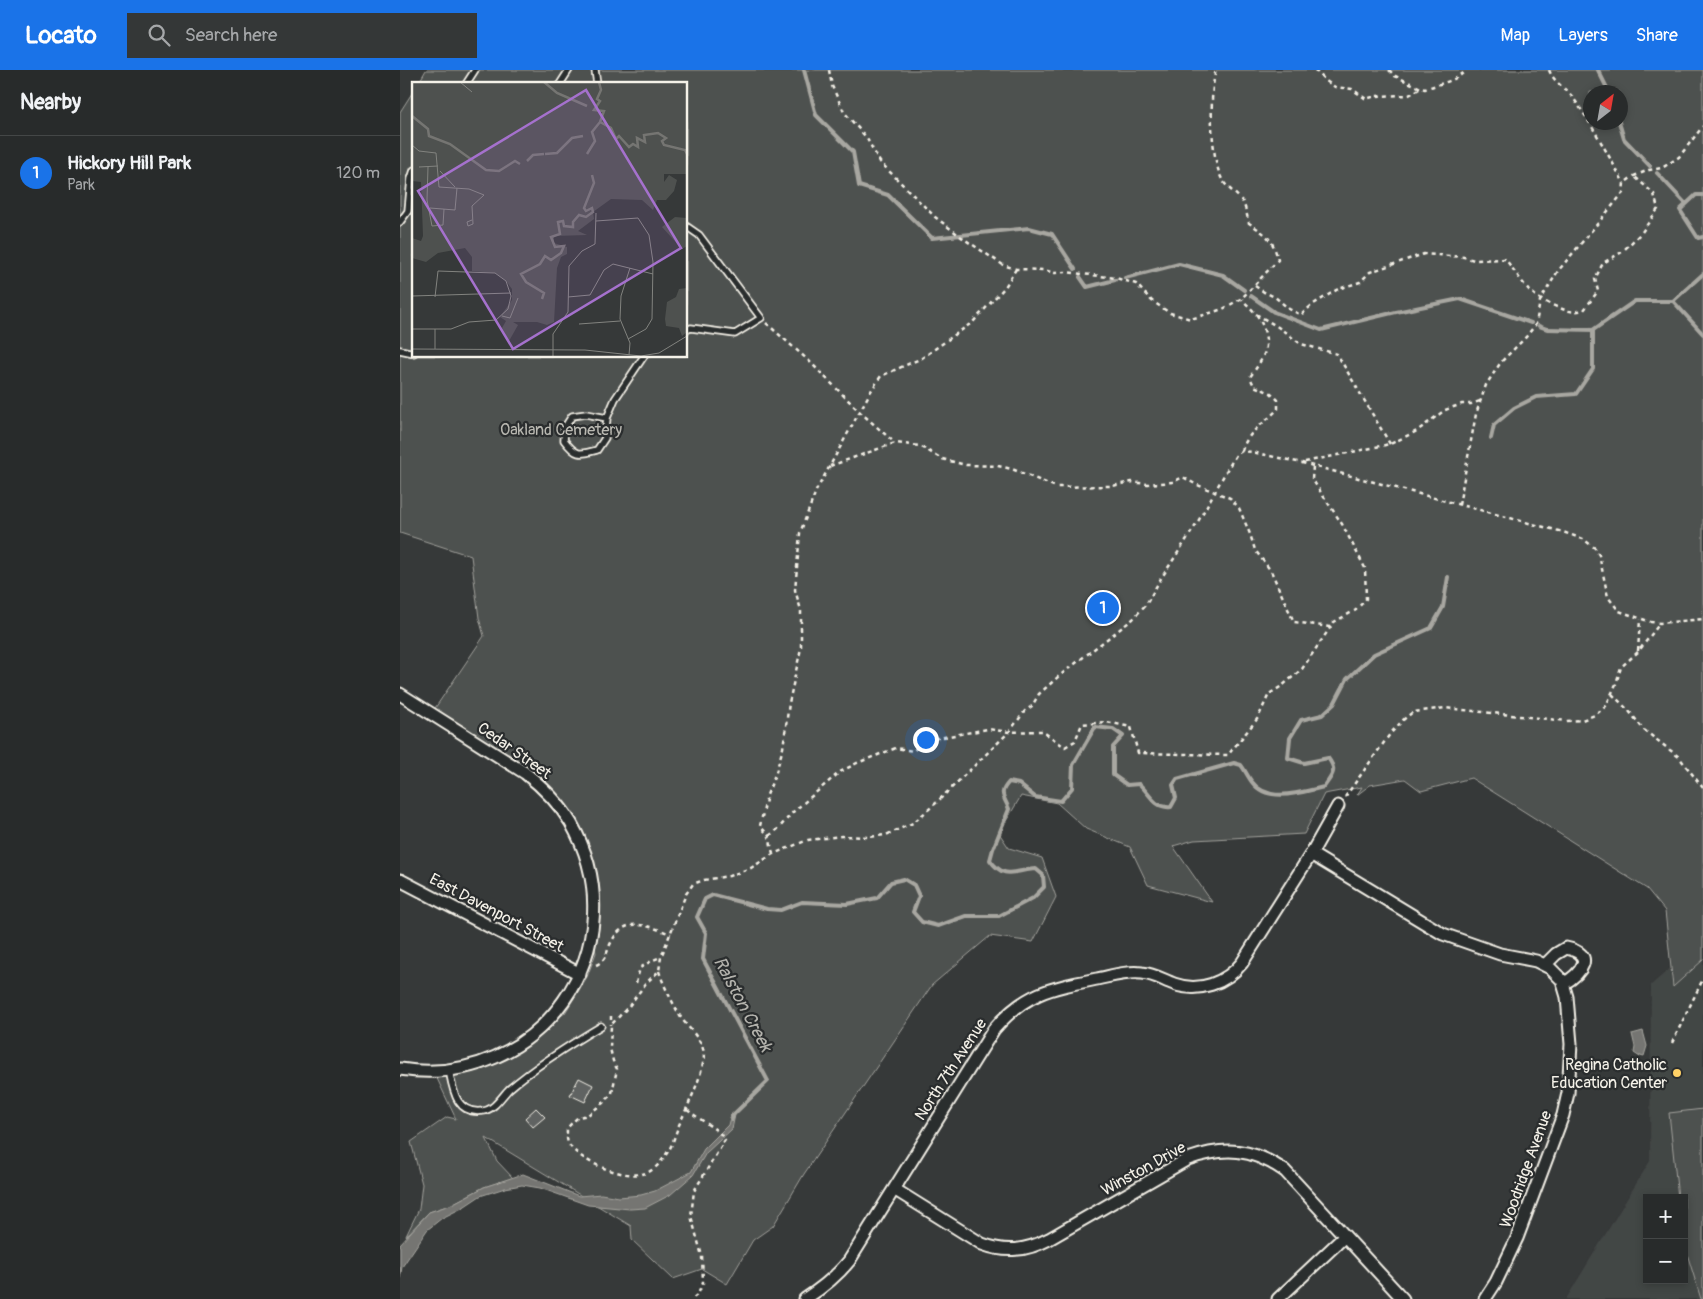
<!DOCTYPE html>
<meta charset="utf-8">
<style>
:root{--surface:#282b2b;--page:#343737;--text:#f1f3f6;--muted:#a5a7a9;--line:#444747;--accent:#1a73e8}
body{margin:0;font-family:Pangolin,sans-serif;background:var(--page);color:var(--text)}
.controls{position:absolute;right:15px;bottom:15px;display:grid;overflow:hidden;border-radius:0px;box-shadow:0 2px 8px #0003}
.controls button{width:45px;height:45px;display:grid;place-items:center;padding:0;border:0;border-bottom:1px solid var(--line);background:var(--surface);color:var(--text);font:25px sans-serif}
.compass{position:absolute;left:1183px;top:15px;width:45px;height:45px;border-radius:50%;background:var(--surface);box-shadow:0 2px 8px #0003;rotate:31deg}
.you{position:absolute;left:525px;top:669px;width:18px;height:18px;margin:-12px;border:4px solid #fff;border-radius:50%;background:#1a73e8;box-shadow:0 0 0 8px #1a73e833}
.badge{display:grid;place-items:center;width:32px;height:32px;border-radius:50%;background:var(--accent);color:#fff;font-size:16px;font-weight:700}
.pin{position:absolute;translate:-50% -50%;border:2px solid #fff;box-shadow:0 1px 5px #0006}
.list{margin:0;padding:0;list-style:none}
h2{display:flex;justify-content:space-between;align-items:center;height:65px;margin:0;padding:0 20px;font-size:21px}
h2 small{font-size:16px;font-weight:400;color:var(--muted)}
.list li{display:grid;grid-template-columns:32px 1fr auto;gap:15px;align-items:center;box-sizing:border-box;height:75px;padding:0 20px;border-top:1px solid var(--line)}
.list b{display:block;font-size:19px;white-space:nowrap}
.list p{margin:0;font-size:16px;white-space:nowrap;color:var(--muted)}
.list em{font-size:16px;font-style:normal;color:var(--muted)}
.icon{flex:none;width:28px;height:28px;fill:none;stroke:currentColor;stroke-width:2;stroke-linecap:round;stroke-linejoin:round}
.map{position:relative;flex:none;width:1303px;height:1229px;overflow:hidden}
header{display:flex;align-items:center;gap:30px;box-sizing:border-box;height:70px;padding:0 25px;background:var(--accent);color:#fff}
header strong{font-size:24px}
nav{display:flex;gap:28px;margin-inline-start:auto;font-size:18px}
.search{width:350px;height:45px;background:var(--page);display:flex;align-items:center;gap:12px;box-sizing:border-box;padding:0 18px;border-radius:0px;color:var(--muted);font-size:19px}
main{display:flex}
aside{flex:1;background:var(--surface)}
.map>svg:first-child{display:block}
</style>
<header>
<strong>Locato</strong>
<div class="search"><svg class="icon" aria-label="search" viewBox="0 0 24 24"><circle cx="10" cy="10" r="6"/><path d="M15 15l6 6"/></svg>Search here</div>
<nav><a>Map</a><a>Layers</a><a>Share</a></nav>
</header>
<main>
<aside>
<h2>Nearby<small></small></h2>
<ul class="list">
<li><span class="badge">1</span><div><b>Hickory Hill Park</b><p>Park</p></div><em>120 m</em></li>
</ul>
</aside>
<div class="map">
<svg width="1303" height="1229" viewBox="0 0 1303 1229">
<rect width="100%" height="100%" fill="#363939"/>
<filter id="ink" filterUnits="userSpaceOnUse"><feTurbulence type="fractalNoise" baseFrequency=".02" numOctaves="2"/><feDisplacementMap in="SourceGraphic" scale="10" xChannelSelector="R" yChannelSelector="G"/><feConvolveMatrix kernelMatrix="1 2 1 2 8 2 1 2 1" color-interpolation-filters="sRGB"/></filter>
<g filter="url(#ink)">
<path fill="#434645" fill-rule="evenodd" d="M 1303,870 L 1303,1229 L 1166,1229 L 1250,1091 L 1251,915 ZM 1247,1128 L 1284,1128 L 1284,1210 L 1247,1210 Z"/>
<path fill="#4e514f" stroke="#a1a19c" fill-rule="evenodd" d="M 26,0 L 1303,0 L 1303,890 L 1273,917 L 1265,841 L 1247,819 L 1071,708 L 1021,721 L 1005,709 L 970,715 L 957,725 L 962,717 L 924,724 L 904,764 L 794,770 L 773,776 L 812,832 L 748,815 L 730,777 L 686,759 L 657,733 L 621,726 L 599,763 L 609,778 L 642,788 L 656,827 L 633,872 L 590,866 L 532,915 L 404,1104 L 373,1156 L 353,1170 L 327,1214 L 302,1199 L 273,1209 L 232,1170 L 231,1156 L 86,1068 L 97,1091 L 113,1108 L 84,1117 L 50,1135 L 29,1142 L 6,1166 L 19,1139 L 22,1114 L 11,1072 L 47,1047 L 56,1049 L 34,1002 L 86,992 L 126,970 L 165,943 L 187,907 L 196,883 L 192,861 L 193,816 L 158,734 L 125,703 L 31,644 L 84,566 L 79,548 L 71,486 L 0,463 L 0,42 L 14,20 L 14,286 L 286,286 L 286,14 L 18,14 ZM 1190,22 L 1220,22 L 1220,52 L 1190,52 Z
M 1303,1039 L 1303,1229 L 1301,1229 L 1284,1174 L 1284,1128 L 1278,1128 L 1269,1043 Z"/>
<path fill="#757572" stroke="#a8a7a1" d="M 1243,961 L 1247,976 L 1244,986 L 1240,985 L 1240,987 L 1234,983 L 1235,977 L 1232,964 Z
M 331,1044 L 335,1045 L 332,1059 L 306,1083 L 293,1105 L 270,1125 L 245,1138 L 230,1139 L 188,1135 L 140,1118 L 122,1115 L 105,1118 L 80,1126 L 62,1138 L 42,1148 L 27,1160 L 2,1197 L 0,1209 L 0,1174 L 29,1142 L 50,1135 L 84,1117 L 123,1104 L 179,1126 L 201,1124 L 219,1127 L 241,1125 L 255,1121 L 291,1102 L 304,1079 L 328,1055 Z"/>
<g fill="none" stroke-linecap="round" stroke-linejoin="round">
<path stroke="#a8a7a1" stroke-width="4" d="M 404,0 L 416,45 L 453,82 L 459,116 L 488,125 L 532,168 L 629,158 L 652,164 L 675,199
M 1198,0 L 1209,22
M 1219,52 L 1224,69 L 1250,96
M 1257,103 L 1286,134
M 1303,125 L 1296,125 L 1280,140 L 1298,168 L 1303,167
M 680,207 L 687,217 L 715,210
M 725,208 L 779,194 L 823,205 L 844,220
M 851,226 L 874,242 L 921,260 L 996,242 L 1060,229 L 1131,253
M 1273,231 L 1303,204
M 1139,256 L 1147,259 L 1193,260
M 1091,368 L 1094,355 L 1114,338 L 1136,327 L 1176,324 L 1193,299 L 1193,260 L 1235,231 L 1273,231 L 1303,264
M 332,1049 L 333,1045 L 368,1011 L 303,889 L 306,863 L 297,847 L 305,829 L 313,825 L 367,839 L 381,840 L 402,832 L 447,834 L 477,828 L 491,812 L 504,809 L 514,815 L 519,826 L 513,842 L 522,852 L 538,856 L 566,846 L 599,846 L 633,828 L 644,817 L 643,805 L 636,799 C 614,800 605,811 590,790 L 593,779 L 609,739 C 604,726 598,724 609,712 L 619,714 L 635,727 L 661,731 L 672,718 L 673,695 L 695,657 L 713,659 L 723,666 L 713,677 L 713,705 L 727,715 L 739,714 C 750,723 754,739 771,737 L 776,728 L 773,715 L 777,709 L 834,693 L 841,695 C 845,700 848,707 852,712 C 868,734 902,722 924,717 C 932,705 938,701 928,688 L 904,693 L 888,688 L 890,668 L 901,650 L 922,645 L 934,634 L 947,609 L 974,584 L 1031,558 L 1043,537 L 1048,507"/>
</g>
<path fill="#616362" stroke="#f4f1e8" d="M 179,1008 L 193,1015 L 185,1032 L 170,1025 Z
M 136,1038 L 145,1047 L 133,1057 L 125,1048 Z"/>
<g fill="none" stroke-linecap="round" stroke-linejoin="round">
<defs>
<path id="lane" d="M 195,0 L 197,14
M 66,14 L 75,0
M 160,14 L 169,0
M 0,152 L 8,141 L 11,109 L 14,100
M 286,156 L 299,165 L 361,248 L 335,264 L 291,258 L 286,260
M 0,280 L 14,283
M 207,348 L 186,344 L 172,346 L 165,357 L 164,370 C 176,386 179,385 197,380 L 205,368 L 207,348 L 215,329 L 244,286
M 49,1000 C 53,1020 56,1045 83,1041 C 94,1040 102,1026 109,1019 C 137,995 169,975 201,956"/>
<path id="street" d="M 0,624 L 125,703 C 143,717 159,733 171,753 C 241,876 139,1021 0,999
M 911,784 L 1043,864 L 1100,884 L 1136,891 L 1150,898 L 1162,910 L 1167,927 L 1171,974 L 1168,1023 L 1163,1045 L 1117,1168 L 1096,1212 L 1085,1229
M 0,810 L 180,904
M 1145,895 L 1156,884 L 1166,878 C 1197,884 1181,904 1163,914
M 494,1119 L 582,1174 C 606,1183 626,1181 649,1169 L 788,1089 C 825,1076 852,1078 885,1101 L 1003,1229
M 405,1229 C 422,1218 436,1207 449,1191 L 594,959 C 626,922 651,918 697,909 C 712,906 727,901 742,903 C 754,904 763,910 774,914 C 799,923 826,913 842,893 L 911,784 L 938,736
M 878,1229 L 945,1166"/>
</defs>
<use href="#lane" stroke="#f4f1e8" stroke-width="9"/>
<use href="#street" stroke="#f4f1e8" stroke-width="15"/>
<path stroke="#f4f1e8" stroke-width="2.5" stroke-dasharray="4 4" stroke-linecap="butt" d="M 429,0 L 432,16 L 444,42 L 466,67 L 480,92 L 535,147 L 564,169 L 603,195 L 616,199 L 644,200 L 655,203 L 666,202 L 716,208 L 736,214 L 752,231 L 770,243 L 791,249 L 823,239 L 842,228 L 878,190 C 873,169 867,165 849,153 C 847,147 846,137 842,131 C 837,124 828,119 823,111 C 810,90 809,24 816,0
M 915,0 L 926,11 L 935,17 L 952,19 L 966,29 L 976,26 L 1009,25 L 1021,18 L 1025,19 C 1039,13 1056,12 1066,0
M 989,0 L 995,6 L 1021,18
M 1149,0 C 1154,13 1166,18 1174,29 C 1193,56 1208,85 1224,113
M 855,216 L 864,222 L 875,227 L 889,239 L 901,245 L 912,235 L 938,219 L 960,212 L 970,202 L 1024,184 L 1064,187 L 1074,190 L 1105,189 C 1124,212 1127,226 1157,237 C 1168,241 1171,243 1184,240 L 1198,221 L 1195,209 L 1203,193 L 1222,182 L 1242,162 L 1258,139 L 1254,124 L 1234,106
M 856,244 L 878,257 L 901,274 L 937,284 L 990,374
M 366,253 L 409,291 L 460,342 L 495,373
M 842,381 C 847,362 865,353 878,339 L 878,330 L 871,323 L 854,316 L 850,307 C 855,300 860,293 863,286 C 870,274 864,254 856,244 C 851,238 846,234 842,229
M 905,392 L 990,374 L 1017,361 L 1045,340 L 1062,334 L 1071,334 L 1080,331
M 430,396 L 495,373 L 520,376 L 542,389 L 566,395 L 598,396 L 612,399 L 656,417 L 712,416 L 732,412 L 748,414 L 773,412 L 783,407 L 795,414 L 830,428 L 839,438 L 850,464 L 855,480 L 871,501 L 894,552 L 930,557
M 1059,435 L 1076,344 L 1086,315 L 1101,292 L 1126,267 L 1136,254 L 1140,231 L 1158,201 L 1223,123 L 1224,113 L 1234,106 L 1249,100 L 1262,98 L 1279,87 L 1303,56
M 1238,581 L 1240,549
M 1212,624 L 1229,641 L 1244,660 L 1279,687 L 1303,718
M 945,727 L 990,664 L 1003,650 L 1013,642 L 1045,638 L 1167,651 L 1182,650 L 1195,645 L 1206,636 L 1216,614 L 1221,597 L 1238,582 L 1260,553
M 369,766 L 378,759 L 393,742 L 440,702 L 457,693 L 496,678 L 513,681 L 527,670 L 588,659 L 609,662 L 642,661 L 665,677 L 675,671 L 682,654 L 707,652 L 731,657 L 738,683 L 828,685 L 858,648 L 869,624 L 882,616 L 902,599 L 934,552 L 956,540 L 966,529 L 965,498 L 942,454 L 912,409 L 913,396
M 373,784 L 369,766 L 360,756 L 367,725 L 376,702 L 383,678 L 389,633 L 401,578 L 401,540 L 395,520 L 400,463 L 416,421 L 471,321 L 481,306 L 522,288 L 573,252 L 605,217 L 616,199
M 196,895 C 205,891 206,885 209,877 C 223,844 245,855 271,864
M 259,901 C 264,917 272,931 280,946 C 287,957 303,970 304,984 C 304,1004 287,1037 279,1055 C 275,1064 273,1075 267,1083 C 262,1091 255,1100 246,1103 C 225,1110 183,1093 170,1076 C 166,1071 167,1065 167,1058 L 178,1047 L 188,1045 L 203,1033 L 212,1023 L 217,999 L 213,991 L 210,978 L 211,955 L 229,936 L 246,913 L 259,901 L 261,887 L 286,824 L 293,814 L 304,810 L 329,806 L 351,798 L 373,784 L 408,770 L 442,766 L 468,767 L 486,765 L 513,753 L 536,733 L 609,662 L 625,641 L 632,636 L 639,624 L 659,606 L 733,549 L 747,533 L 760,510 L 796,455 L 828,398 L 836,385 L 842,381 L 852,382 L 902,393 L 1163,462 L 1183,469 L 1195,478 L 1199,485 L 1208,527 L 1219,541 L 1251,552 L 1260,553 L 1303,549
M 236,913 L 240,898 L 253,890 L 261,887
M 211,946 L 211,955
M 1272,973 L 1303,909
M 287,1040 L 319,1062 L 325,1070 L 294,1121 L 291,1146 L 302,1186 L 303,1213 L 298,1224 L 292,1229"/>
<use href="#lane" stroke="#2a2d2e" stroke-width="5.5"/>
<use href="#street" stroke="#2a2d2e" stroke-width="11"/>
</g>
</g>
<circle fill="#ffd166" stroke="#2a2d2e" stroke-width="2" cx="1277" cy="1003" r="5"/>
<g text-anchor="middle" stroke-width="4.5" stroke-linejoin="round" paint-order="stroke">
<g font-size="16" fill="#bab9b2" stroke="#2a2d2e">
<text x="161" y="365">Oakland Cemetery</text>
</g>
<g font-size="16" fill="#f4f1e8" stroke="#2a2d2e">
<text transform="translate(115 680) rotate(35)" y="6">Cedar Street</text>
<text transform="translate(97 842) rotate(28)" y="6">East Davenport Street</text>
<text transform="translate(550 999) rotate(-57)" y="6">North 7th Avenue</text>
<text transform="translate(743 1098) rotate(-29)" y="6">Winston Drive</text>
<text transform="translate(1125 1099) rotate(-70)" y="6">Woodridge Avenue</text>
</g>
<g font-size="16" fill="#f4f1e8" stroke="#2a2d2e" text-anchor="end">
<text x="1267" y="1000">Regina Catholic<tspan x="1267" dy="18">Education Center</tspan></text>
</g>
<g font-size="18" font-style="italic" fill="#b4b3ad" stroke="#2a2d2e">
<text transform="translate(343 934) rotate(62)" y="6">Ralston Creek</text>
</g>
</g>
<g transform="translate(12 12)">
<rect width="275" height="275" fill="#363939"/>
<path d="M 0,0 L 275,0 L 275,92 L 252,92 L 252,100 L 257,93 L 265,98 L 262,109 L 254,118 L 245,118 L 241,128 L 230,118 L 199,117 L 181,130 L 182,137 L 166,149 L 175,153 L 142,154 L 142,161 L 155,165 L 155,172 L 149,175 L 145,186 L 142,240 L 135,243 L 125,240 L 101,240 L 106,243 L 97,259 L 90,246 L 94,239 L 88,235 L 100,218 L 100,207 L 94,199 L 83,191 L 60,189 L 60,175 L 53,166 L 26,171 L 14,180 L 0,176 L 0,156 L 9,159 L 11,154 L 9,100 L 0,99 ZM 263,135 L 275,136 L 275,164 L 270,167 L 250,145 ZM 275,206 L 275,250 L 270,254 L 267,246 L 254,244 L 253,237 L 255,220 L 264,215 L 267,207 Z" fill="#4e514f"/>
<path fill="none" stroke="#757572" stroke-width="2.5" d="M 132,0 L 145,11 L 175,24M 187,0 L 189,8 L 185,17 L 188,19 L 182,28 L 192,29 L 188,40M 0,34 L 16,47 L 17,54 L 38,62 L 74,88 L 87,89 L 103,79 L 108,82M 133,72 L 145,71 L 160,56 L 171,54M 175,72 L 183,59 L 180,50 L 188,40 L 199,46 L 204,57 L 207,54 L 217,65 L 221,62 L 226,65 L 225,56 L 233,60 L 232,53 L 246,51 L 254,56 L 250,59 L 252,63 L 273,68 L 275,72M 115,79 L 121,73 L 132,72M 130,217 L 132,211 L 114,200 L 109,192 L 128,182 L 133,174 L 139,178 L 149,171 L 152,164 L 143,165 L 139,155 L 148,152 L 146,140 L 151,139 L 152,144 L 161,145 L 161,140 L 167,133 L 174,135 L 181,130 L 180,126 L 174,129 L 172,126 L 182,101 L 180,93"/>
<path fill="none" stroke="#82837f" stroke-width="1" d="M 48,0 L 60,10M 0,63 L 7,69 L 24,71 L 27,105 L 57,107 L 72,113 L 60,124 L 61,142 L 56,144 L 55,140 L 60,138M 7,85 L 26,84M 16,85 L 15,118 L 20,144 L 31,143 L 32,127M 28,89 L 43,105M 18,126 L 43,128 L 45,106M 184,139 L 226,136 L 237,153 L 241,180 L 240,237 L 234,247 L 216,257M 0,214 L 99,211M 156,215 L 178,213 L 192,188 L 201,182 L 241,192M 90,234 L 98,236 L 106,216M 167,242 L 208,239M 0,247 L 39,247 L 57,240 L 84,238 L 96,227 L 99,214 L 94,199 L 83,191 L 26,189 L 23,215M 23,247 L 23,267M 0,267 L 173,268 L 229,274 L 247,271 L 275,254M 217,273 L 218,261 L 208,237 L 209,214 L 218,186M 141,275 L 141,252 L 156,230 L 157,184 L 170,169 L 183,162 L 184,131"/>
<path fill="#a571cd" fill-opacity="0.15" stroke="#a571cd" stroke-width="2.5" d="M 174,8 L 269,166 L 101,267 L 6,109 Z"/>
<rect width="275" height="275" fill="none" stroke="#f4f1e8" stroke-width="2.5"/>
</g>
</svg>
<div class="controls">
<button>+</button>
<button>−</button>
</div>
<svg class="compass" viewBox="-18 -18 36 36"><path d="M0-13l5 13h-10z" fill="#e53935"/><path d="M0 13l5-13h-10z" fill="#a5a7a9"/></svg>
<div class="you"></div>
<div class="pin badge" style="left:703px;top:538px">1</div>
</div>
</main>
